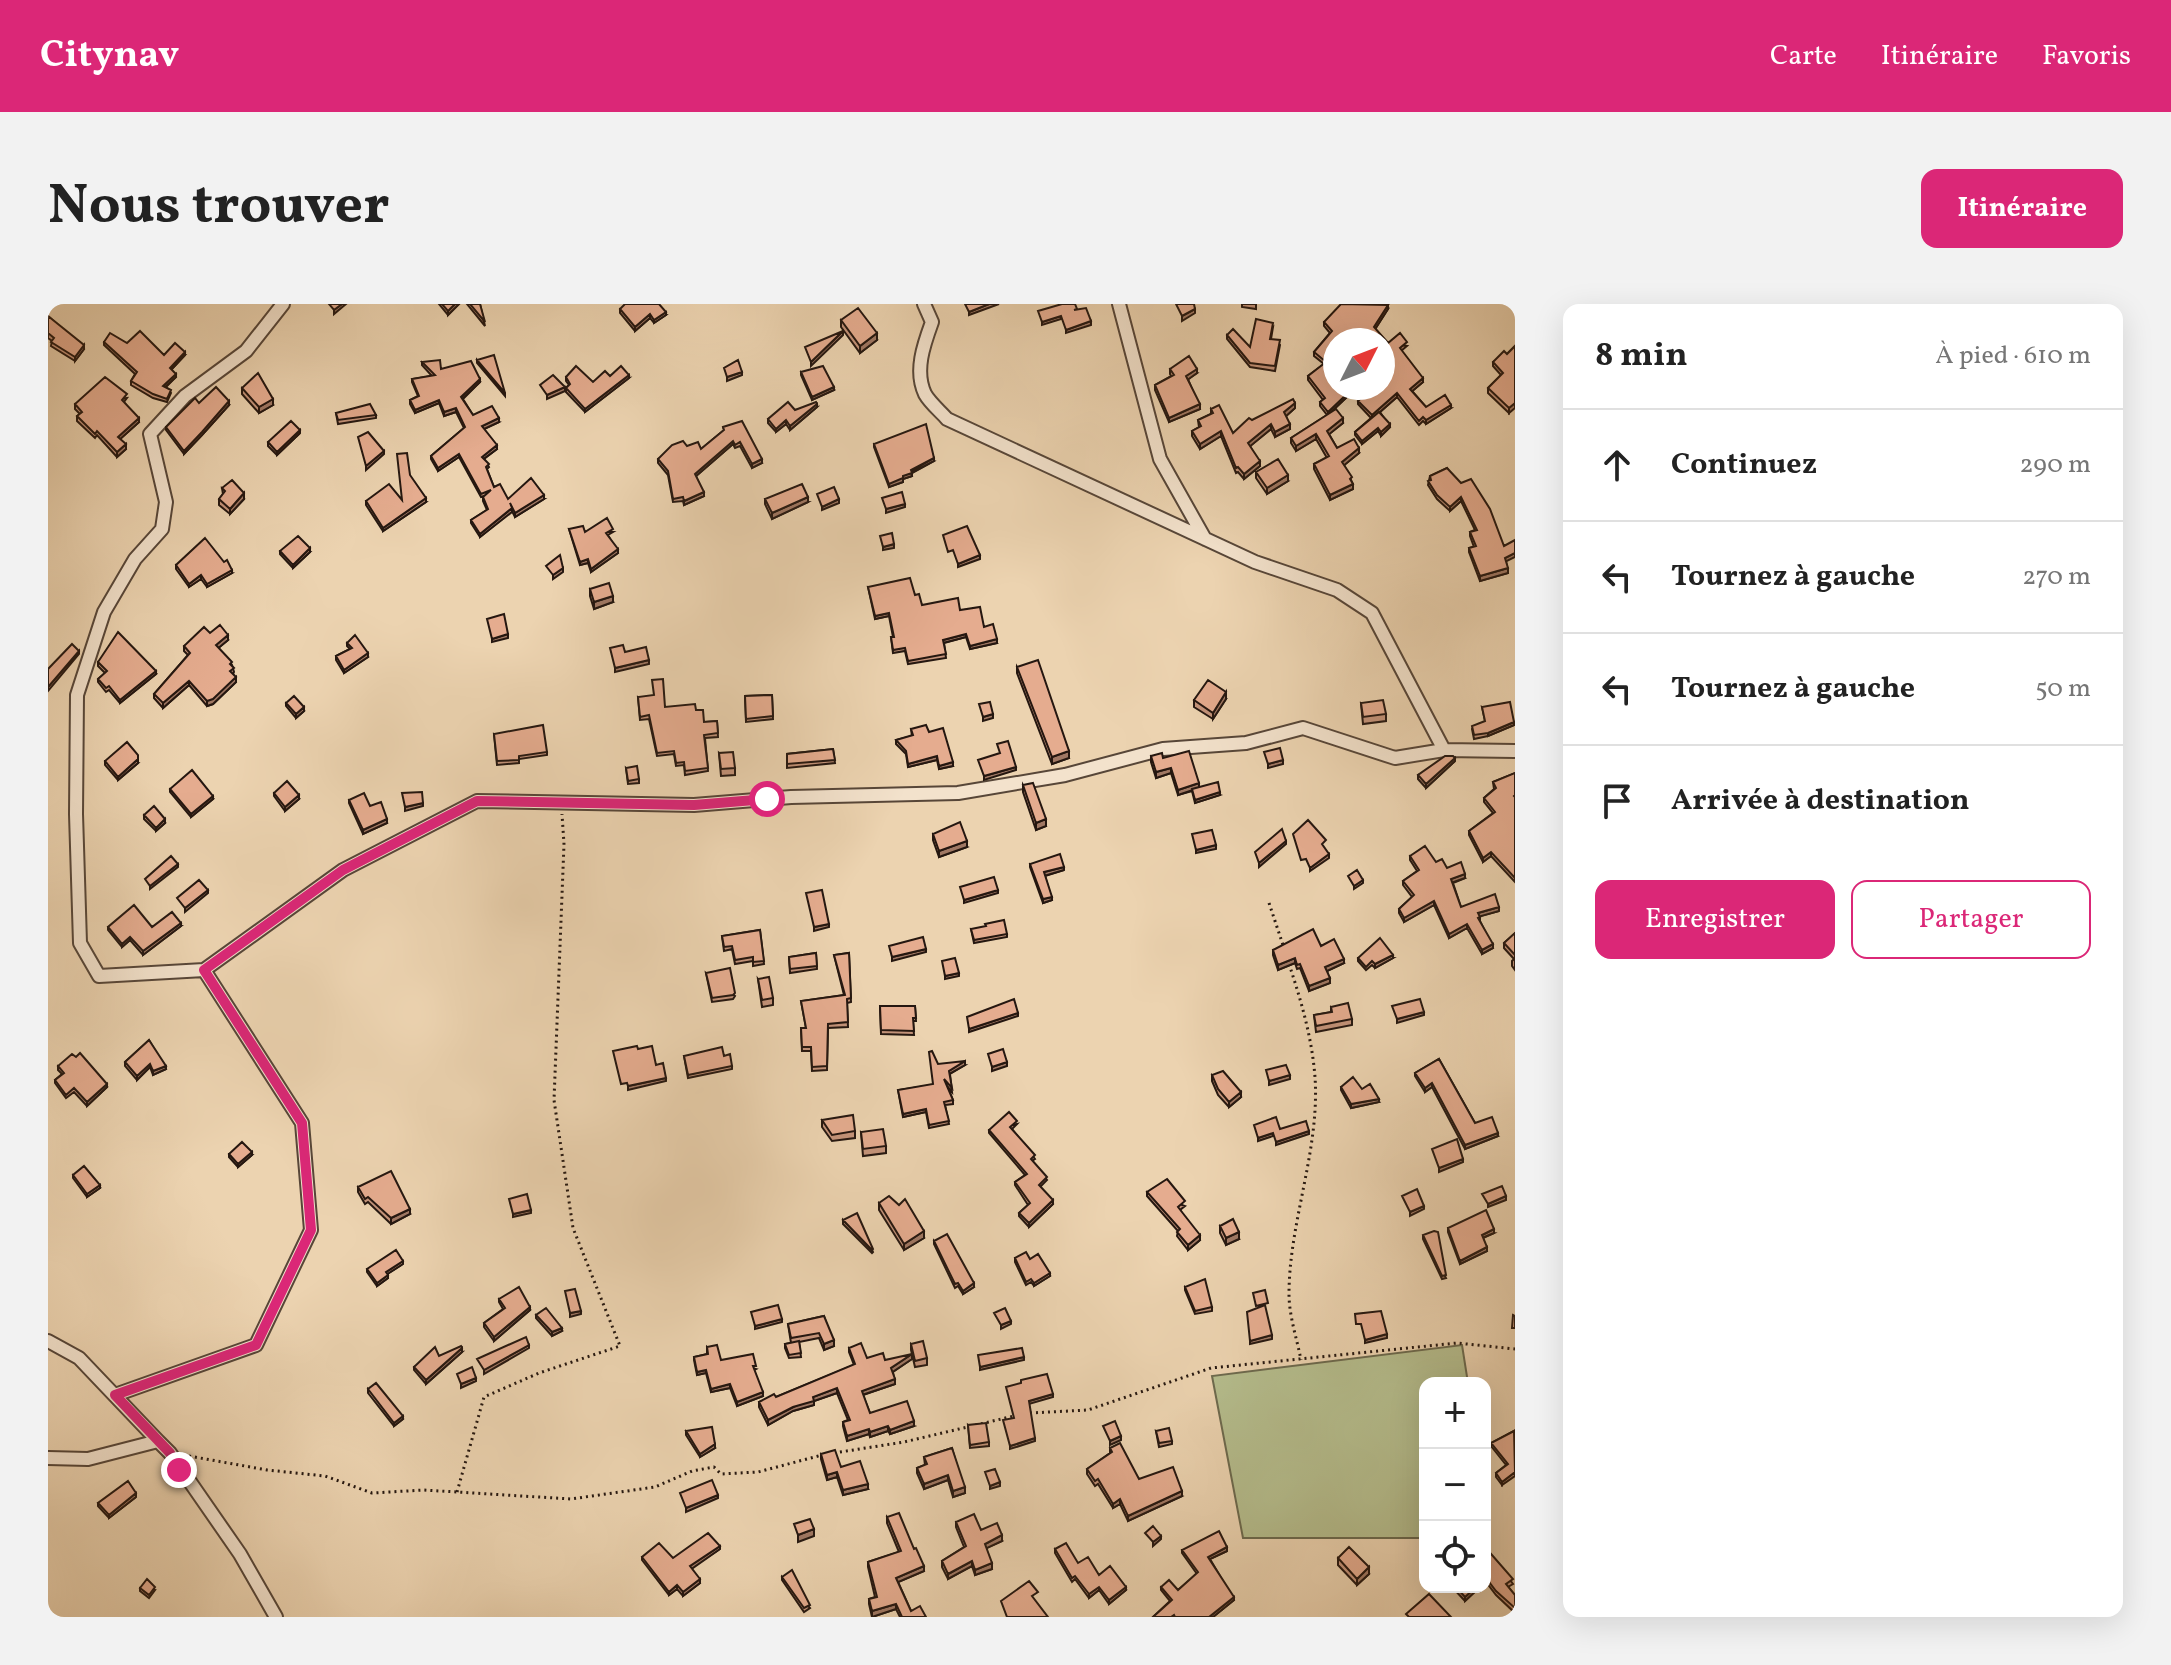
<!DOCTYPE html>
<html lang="fr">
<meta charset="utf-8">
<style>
:root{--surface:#fff;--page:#f2f2f2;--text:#222;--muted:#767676;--line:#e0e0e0;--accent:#db2777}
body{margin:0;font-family:Vollkorn,serif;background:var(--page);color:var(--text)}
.controls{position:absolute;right:24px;bottom:24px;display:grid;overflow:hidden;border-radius:16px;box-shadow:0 8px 32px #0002}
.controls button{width:72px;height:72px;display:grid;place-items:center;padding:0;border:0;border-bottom:2px solid var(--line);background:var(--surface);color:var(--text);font:40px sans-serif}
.compass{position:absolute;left:1275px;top:24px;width:72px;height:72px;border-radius:50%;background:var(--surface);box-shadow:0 8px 32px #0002;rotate:48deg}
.stop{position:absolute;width:24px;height:24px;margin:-18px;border:6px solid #db2777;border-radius:50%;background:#fff}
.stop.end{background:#db2777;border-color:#fff;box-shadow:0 2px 8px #0008}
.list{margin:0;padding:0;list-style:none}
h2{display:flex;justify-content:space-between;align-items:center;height:104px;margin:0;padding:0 32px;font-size:34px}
h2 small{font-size:26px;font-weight:400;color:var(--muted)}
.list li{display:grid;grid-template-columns:52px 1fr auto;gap:24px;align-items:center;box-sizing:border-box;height:112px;padding:0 32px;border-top:2px solid var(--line)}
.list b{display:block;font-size:30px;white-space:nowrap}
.list em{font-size:26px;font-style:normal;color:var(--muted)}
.actions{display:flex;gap:16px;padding:24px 32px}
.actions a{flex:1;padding:18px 0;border:2px solid var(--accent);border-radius:16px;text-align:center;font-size:28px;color:var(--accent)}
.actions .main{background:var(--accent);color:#fff}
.icon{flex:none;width:44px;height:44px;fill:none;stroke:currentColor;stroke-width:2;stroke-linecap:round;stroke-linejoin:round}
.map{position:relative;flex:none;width:1467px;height:1313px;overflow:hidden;border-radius:16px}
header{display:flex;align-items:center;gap:48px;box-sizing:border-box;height:112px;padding:0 40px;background:var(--accent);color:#fff}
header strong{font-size:38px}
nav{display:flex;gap:44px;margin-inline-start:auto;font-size:28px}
.intro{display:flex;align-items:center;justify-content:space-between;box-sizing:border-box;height:192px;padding:0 48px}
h1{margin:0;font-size:56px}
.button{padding:20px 36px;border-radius:16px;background:var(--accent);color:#fff;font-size:28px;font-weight:700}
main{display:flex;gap:48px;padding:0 48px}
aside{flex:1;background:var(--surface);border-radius:16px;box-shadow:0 8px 32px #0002}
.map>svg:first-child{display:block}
</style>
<header>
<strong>Citynav</strong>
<nav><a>Carte</a><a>Itinéraire</a><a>Favoris</a></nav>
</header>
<div class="intro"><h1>Nous trouver</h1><a class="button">Itinéraire</a></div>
<main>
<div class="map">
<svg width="1467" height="1313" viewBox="0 0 1467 1313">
<rect width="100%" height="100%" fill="#ecd3b0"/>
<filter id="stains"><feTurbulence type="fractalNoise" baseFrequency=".0025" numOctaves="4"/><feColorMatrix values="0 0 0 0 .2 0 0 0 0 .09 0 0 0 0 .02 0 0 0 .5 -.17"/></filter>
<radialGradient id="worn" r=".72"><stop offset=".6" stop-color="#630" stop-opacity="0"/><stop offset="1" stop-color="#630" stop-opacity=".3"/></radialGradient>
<path fill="#b5bd8d" stroke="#6d6a4e" stroke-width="2" d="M 1414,1041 L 1420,1079 L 1377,1079 L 1377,1234 L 1195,1234 L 1164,1072 Z"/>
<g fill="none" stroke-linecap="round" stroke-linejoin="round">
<defs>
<path id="minor" d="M 876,0 L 884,18 C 876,40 866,67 877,90 C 882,99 893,108 899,115 L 1207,258 L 1289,286 L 1324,309 L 1396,446
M 1071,0 L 1112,155 L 1157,235
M 156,666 L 295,566 L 429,497 L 646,501 L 743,493 L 910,489 L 1017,471 L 1115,445 L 1198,439 L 1255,424 L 1347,454 L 1396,446 L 1467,447
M 0,1037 L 31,1054 L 110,1137
M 67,1091 L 208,1041 L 263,926 L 254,819 L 156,666 L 51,672 L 32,639 L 28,510 L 29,391 L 56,308 L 87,255 L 114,225 L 118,198 L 102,130 L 137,92 L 198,47 L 235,0
M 0,1154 L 40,1155 L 110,1137 L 122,1149 L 192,1250 L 228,1313"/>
</defs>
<use href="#minor" stroke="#574638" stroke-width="16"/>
<path stroke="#251710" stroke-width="3" stroke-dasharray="2 4" stroke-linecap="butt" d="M 1221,599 L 1235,641
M 1241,660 C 1253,696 1264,734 1267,773 C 1272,846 1241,918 1241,990 C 1241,1012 1249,1035 1253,1056
M 982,1109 L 1040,1106 L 1163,1064 L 1409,1039 L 1467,1045
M 786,1149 L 856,1138 L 966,1112
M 141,1152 L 219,1166 L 277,1172 L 324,1189 L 376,1186 L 523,1195 L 607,1183 L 644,1167 L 666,1163 L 673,1170 L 710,1168 L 774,1151
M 409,1188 L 436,1093 L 491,1069 L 572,1042 L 525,924 L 506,796 L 516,540 L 514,510"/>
<use href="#minor" stroke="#f3e2cc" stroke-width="12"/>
</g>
<path fill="#c5947b" stroke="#251710" stroke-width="2" d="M 391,0 L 411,0 L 400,11 Z
M 419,0 L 432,0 L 437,22 Z
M 1194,0 L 1208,0 L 1208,5 L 1194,3 Z
M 572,5 L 618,11 L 606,19 L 602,14 L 587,27 L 572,9 Z
M 1340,5 L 1327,25 L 1340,39 L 1359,42 L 1353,47 L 1375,78 L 1364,87 L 1378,103 L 1403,104 L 1378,120 L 1375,117 L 1371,121 L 1349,93 L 1332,108 L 1342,123 L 1333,132 L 1330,127 L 1314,140 L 1307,131 L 1307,128 L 1323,114 L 1310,100 L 1310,97 L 1335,84 L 1287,36 L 1287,71 L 1285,73 L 1300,92 L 1282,109 L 1295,119 L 1281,130 L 1289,144 L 1311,149 L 1296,161 L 1304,178 L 1305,185 L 1282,196 L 1266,165 L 1266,160 L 1279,154 L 1268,135 L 1248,147 L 1243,139 L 1243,134 L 1279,111 L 1272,102 L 1272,98 L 1275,96 L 1260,76 L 1260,72 L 1276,60 L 1266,52 L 1266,48 L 1282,29 L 1276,22 L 1276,18 Z
M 0,12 L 36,45 L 27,57 L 3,42 L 4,37 L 0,34 Z
M 793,16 L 829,36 L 812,49 L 793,23 Z
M 1225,23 L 1223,35 L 1232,41 L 1227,67 L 1202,63 L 1179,35 L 1179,31 L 1202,43 Z
M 56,38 L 79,39 L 116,51 L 137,51 L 123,66 L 128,73 L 118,83 L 123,89 L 119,98 L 105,94 L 83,81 L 83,77 L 87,70 L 56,41 Z
M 1467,42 L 1461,109 L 1440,89 L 1440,84 L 1453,71 L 1445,62 L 1445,58 L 1459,50 Z
M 429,56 L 457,89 L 457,92 L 429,59 Z
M 374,58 L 432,78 L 415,95 L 425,111 L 451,118 L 436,125 L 449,145 L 436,155 L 441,163 L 439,165 L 446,183 L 460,195 L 496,195 L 467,213 L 464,207 L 432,233 L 423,219 L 423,216 L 439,206 L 435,197 L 435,193 L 436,192 L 433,193 L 411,153 L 390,167 L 383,155 L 383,152 L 416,124 L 408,108 L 396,112 L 391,99 L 367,109 L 362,100 L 362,96 L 370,92 L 364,78 L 364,75 L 384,72 L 374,61 Z
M 1122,65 L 1149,69 L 1140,75 L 1152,105 L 1121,118 L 1107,86 L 1107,81 L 1123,72 L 1122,70 Z
M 753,68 L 786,86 L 764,96 L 753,71 Z
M 518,73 L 545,78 L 581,74 L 537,108 L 518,88 L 518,84 L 521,81 L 518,77 Z
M 194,84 L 225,101 L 211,109 L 194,90 Z
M 79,94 L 76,98 L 91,118 L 72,135 L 78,145 L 69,153 L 49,131 L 47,134 L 29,117 L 29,112 L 32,110 L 27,105 L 27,100 Z
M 151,99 L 181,101 L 154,131 L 136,150 L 118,126 L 118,123 Z
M 769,103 L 742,126 L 738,120 L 728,128 L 720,119 L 720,115 L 747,106 Z
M 1247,104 L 1238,112 L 1242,125 L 1227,133 L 1223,125 L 1202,142 L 1212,162 L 1196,175 L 1190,168 L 1188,169 L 1173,132 L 1152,145 L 1144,132 L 1144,127 L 1151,123 L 1150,116 L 1163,110 L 1163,105 L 1185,129 Z
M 288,109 L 328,111 L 328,114 L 290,120 Z
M 675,123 L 714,159 L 704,164 L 692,142 L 687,144 L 685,140 L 648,172 L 656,192 L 636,201 L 635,197 L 625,198 L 620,171 L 610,159 L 610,155 L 639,142 L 653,145 L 676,126 Z
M 252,129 L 229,151 L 220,142 L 220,138 Z
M 826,140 L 886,157 L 864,169 L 864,172 L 855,175 L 855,178 L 841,183 L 826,143 Z
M 1399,164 L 1458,257 L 1460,269 L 1432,277 L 1421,248 L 1421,244 L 1426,243 L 1422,232 L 1422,228 L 1427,226 L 1413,197 L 1402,207 L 1389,195 L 1380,181 L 1382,172 Z
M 1208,168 L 1240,177 L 1219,190 L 1208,174 Z
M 174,184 L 196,195 L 182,210 L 171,201 L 171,195 L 175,190 Z
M 717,195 L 760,198 L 724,215 L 717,200 Z
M 354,196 L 378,198 L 335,227 L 318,201 L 318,197 Z
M 521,225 L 537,228 L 565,228 L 560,231 L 570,249 L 543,268 L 540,259 L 532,261 Z
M 232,247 L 262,248 L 245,264 L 232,250 Z
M 128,261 L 184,269 L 159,283 L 153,275 L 141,283 L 128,265 Z
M 820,283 L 867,291 L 874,301 L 912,306 L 936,323 L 949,339 L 922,345 L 918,333 L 896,339 L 898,354 L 860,360 L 857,347 L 845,349 L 843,333 L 845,333 L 841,312 L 827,315 Z
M 542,285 L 565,298 L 546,305 L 542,292 Z
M 162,329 L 180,336 L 170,344 L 184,361 L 186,368 L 185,370 L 188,378 L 165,400 L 159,402 L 141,381 L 115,404 L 106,394 L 106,390 L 140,351 L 136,347 L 136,342 Z
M 299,339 L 320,353 L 296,369 L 288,356 L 288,352 L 302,345 L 299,342 Z
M 50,358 L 108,370 L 72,399 L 61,386 L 58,388 L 50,378 L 50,375 L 57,369 L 50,362 Z
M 969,363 L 1021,454 L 1004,460 L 969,369 Z
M 724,391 L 725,415 L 698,418 L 697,392 Z
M 590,393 L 617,403 L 648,406 L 656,418 L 669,417 L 670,433 L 657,434 L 660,467 L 637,471 L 636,461 L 628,462 L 626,450 L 609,452 L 601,415 L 592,416 Z
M 1178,395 L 1165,415 L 1146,403 L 1146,396 Z
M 238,399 L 256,407 L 248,414 L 238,402 Z
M 1313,399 L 1338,410 L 1338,417 L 1315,420 Z
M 1434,403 L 1466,421 L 1440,432 L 1426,435 L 1424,425 L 1437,417 Z
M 863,425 L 881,428 L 905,462 L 891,465 L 889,456 L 860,463 L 858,450 L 848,440 L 848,436 L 864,432 Z
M 446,430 L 499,448 L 499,451 L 471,455 L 471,459 L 449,461 Z
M 785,445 L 787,459 L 739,464 L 739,450 Z
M 671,449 L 687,464 L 687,471 L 673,472 Z
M 1103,452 L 1115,454 L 1151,483 L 1172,491 L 1147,499 L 1144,487 L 1130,491 L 1123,469 L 1108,474 L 1103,458 Z
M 57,457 L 90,459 L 70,476 L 57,461 Z
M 1407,457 L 1378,484 L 1370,475 L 1370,471 Z
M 578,464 L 591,475 L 591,479 L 580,480 Z
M 1467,469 L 1467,578 L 1443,552 L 1435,558 L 1421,531 L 1421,527 L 1445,509 L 1436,498 L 1436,494 L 1446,485 L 1445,478 Z
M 975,481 L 998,522 L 988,526 L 975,488 Z
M 122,485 L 165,495 L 143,513 L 122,488 Z
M 226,489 L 251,495 L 237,507 L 226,492 Z
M 301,496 L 322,502 L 339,519 L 315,530 L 301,499 Z
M 96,511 L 117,519 L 108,527 L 96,515 Z
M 885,530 L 919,543 L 891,553 L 885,536 Z
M 1362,552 L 1388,558 L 1417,574 L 1405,579 L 1413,603 L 1451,607 L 1432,612 L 1432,617 L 1445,644 L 1434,650 L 1419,624 L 1401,634 L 1386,601 L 1356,618 L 1351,609 L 1351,605 L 1364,593 L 1355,581 L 1355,577 L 1369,567 L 1362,556 Z
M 982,560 L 1016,566 L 997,572 L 1004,596 L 995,599 L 982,563 Z
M 133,622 L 95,651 L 82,636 L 74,643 L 60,626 L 60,623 Z
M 923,625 L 959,630 L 959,633 L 926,639 Z
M 712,626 L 716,660 L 705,662 L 705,657 L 687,660 L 684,645 L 676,647 L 674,632 Z
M 1467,629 L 1467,666 L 1464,662 L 1464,657 L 1466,655 L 1456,644 L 1456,639 Z
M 1273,642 L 1296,659 L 1279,667 L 1282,679 L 1261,687 L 1252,664 L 1249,665 L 1247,659 L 1230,666 L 1225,651 L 1225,646 Z
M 768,649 L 769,665 L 742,669 L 741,653 Z
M 801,649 L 803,698 L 799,699 L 800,723 L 780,724 L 779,766 L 764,767 L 763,747 L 754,747 L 753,724 L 758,724 L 753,697 L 796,691 L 786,651 Z
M 1310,654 L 1345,654 L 1327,664 L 1324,661 L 1318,666 L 1310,657 Z
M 658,669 L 687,692 L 685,695 L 664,698 Z
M 710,675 L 725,694 L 725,701 L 714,703 Z
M 832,702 L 867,702 L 868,717 L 865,717 L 866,731 L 833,730 Z
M 1283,703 L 1304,715 L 1304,721 L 1268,728 L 1266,711 L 1283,708 Z
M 101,736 L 118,765 L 105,771 L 102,763 L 89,776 L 77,762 L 77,758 Z
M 636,752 L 676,752 L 684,762 L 684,765 L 640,774 Z
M 1391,755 L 1427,819 L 1450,832 L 1417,845 L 1384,783 L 1377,788 L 1367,772 L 1367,769 Z
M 890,760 L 917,761 L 902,770 L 904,788 L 899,782 L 905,796 L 905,800 L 897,801 L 901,820 L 881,824 L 878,808 L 855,813 L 850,786 L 885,781 Z
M 10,762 L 59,783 L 39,802 L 26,788 L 18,794 L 7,779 L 7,776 L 14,770 L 10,766 Z
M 1164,771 L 1193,793 L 1181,803 L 1170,791 L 1164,777 Z
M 1293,783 L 1314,785 L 1331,798 L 1303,804 L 1293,786 Z
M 774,816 L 807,827 L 807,834 L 784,837 L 774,823 Z
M 969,820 L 964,825 L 987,855 L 984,857 L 999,876 L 992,883 L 1005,900 L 981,923 L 971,912 L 971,909 L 980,901 L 967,881 L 967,878 L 977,871 L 941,829 L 941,826 Z
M 813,828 L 838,842 L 838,849 L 815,852 Z
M 181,850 L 204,851 L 190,863 L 181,853 Z
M 25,871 L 52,884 L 39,893 L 25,874 Z
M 310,883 L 362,910 L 343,920 L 320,898 L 317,900 L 310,888 Z
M 1099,888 L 1137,902 L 1132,906 L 1152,936 L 1140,946 L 1129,932 L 1130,927 L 1099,892 Z
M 831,899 L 876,934 L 856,946 L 831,906 Z
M 795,916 L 824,946 L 825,948 L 824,949 L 795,920 Z
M 1172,922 L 1191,935 L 1178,941 L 1172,929 Z
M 1400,924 L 1446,929 L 1435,934 L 1439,947 L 1412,960 L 1400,928 Z
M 1375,931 L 1398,974 L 1394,975 L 1375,935 Z
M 886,937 L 926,983 L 915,990 L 910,982 L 907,984 L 886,940 Z
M 967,954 L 982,955 L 1002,972 L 986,982 L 983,978 L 978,981 L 967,958 Z
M 355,960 L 339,970 L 340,974 L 329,982 L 319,968 L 319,965 Z
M 1137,983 L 1164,1003 L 1164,1007 L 1147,1010 L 1137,986 Z
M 451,995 L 482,1006 L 446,1037 L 436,1023 L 436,1019 L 455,1005 L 451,998 Z
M 488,1011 L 514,1027 L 504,1032 L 488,1014 Z
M 776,1012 L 786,1042 L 776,1046 L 771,1034 L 751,1038 L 753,1053 L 741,1054 L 737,1044 L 737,1040 L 743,1039 L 740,1020 Z
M 863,1040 L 879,1054 L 879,1061 L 867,1063 L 863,1046 Z
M 659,1043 L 673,1056 L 708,1065 L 706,1066 L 715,1092 L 689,1102 L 682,1084 L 663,1088 L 658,1069 L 649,1071 L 646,1056 L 646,1053 L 659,1050 Z
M 801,1044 L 819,1054 L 837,1056 L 864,1055 L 845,1068 L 847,1080 L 815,1091 L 822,1109 L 866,1122 L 842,1130 L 840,1127 L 822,1133 L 821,1130 L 799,1137 L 795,1122 L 795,1118 L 800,1116 L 789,1089 L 766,1097 L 766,1101 L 745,1107 L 720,1121 L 711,1103 L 711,1098 L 728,1093 L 806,1061 L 801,1048 Z
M 414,1048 L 378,1080 L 366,1066 L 366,1063 L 391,1052 Z
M 320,1085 L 355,1115 L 346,1122 L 320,1089 Z
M 920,1121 L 941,1138 L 941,1142 L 922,1144 Z
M 638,1127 L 667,1144 L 652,1153 L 638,1131 Z
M 1108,1127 L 1124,1137 L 1124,1140 L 1111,1143 Z
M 1466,1127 L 1454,1181 L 1448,1173 L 1448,1169 L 1458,1161 L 1443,1142 L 1443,1139 Z
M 904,1144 L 917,1189 L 905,1193 L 900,1176 L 876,1185 L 869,1169 L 869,1164 L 877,1161 L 876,1153 Z
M 1062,1144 L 1091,1175 L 1134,1192 L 1080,1217 L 1072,1200 L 1065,1204 L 1050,1180 L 1047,1182 L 1039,1170 L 1039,1165 L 1062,1149 Z
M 773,1150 L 793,1163 L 820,1185 L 795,1191 L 789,1173 L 779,1176 L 773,1155 Z
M 88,1193 L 61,1214 L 50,1202 L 50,1199 Z
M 839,1213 L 866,1245 L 876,1267 L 850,1278 L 863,1307 L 878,1313 L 852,1313 L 848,1305 L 824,1313 L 821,1300 L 821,1295 L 827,1293 L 820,1263 L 820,1258 L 851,1248 L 839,1219 Z
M 908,1218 L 933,1226 L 954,1237 L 938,1244 L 944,1265 L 927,1271 L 924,1262 L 900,1275 L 894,1263 L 894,1257 L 916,1243 L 908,1223 Z
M 1437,1243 L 1465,1280 L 1460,1283 L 1467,1291 L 1467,1309 L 1448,1291 L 1438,1278 L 1437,1279 Z
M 672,1245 L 643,1264 L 652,1279 L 635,1292 L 629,1285 L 621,1291 L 594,1256 L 594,1253 L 625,1254 Z
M 1007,1245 L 1030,1259 L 1078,1286 L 1061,1300 L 1051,1286 L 1041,1294 L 1027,1275 L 1024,1278 L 1007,1249 Z
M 1134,1246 L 1179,1247 L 1162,1255 L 1186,1296 L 1165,1313 L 1105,1313 L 1122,1297 L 1113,1286 L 1113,1283 L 1130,1286 L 1149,1270 L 1134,1249 Z
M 1290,1254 L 1321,1270 L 1309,1281 L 1290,1261 Z
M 734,1273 L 762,1304 L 756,1308 L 734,1276 Z
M 1404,1283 L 1432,1283 L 1417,1297 Z
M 92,1284 L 107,1286 L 101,1294 L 92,1287 Z"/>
<path fill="#a07864" stroke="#251710" stroke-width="2" d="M 294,0 L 298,0 L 286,10 L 286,6 Z
M 407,0 L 411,0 L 400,11 L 400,7 Z
M 941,0 L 951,0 L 921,11 L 921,8 Z
M 1340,1 L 1340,5 L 1326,27 L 1326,23 Z
M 1147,5 L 1147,9 L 1134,17 L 1134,12 Z
M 618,8 L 618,11 L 606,19 L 606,16 Z
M 602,10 L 602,14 L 587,27 L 587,23 Z
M 1013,12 L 1013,15 L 994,21 L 994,18 Z
M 1043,17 L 1043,21 L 1018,29 L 1018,26 Z
M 795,27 L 795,31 L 763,62 L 763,58 Z
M 829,29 L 829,36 L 812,49 L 812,42 Z
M 36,41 L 36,45 L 27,57 L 27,53 Z
M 137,48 L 137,51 L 122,67 L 122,64 Z
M 1149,65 L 1149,69 L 1138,77 L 1138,72 Z
M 694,68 L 694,71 L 679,77 L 679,73 Z
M 128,70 L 128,73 L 115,85 L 115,82 Z
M 581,71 L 581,74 L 537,108 L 537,105 Z
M 1375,74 L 1375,78 L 1362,89 L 1362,85 Z
M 432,75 L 432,78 L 413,96 L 413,93 Z
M 517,83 L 517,87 L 499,95 L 499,91 Z
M 786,83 L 786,86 L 764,96 L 764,93 Z
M 1300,89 L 1300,92 L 1280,111 L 1280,108 Z
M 1349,89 L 1349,93 L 1324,115 L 1324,111 Z
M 225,95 L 225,101 L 211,109 L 211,103 Z
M 391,96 L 391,99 L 367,109 L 367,106 Z
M 181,97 L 181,101 L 154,131 L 136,150 L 136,147 Z
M 1247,99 L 1247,104 L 1236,114 L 1236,108 Z
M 1467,99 L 1467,104 L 1461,109 L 1461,104 Z
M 769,100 L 769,103 L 742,126 L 742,122 Z
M 1152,100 L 1152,105 L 1121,118 L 1121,114 Z
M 1403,101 L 1403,104 L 1378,120 L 1378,116 Z
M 408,104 L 408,108 L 396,112 L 396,108 Z
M 91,114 L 91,118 L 70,137 L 70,133 Z
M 451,114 L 451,118 L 434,126 L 434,122 Z
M 1295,114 L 1295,119 L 1279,132 L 1279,127 Z
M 738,116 L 738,120 L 728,128 L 728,125 Z
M 1223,120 L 1223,125 L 1200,144 L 1200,139 Z
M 1242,120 L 1242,125 L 1227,133 L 1227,128 Z
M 1342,120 L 1342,123 L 1333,132 L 1333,128 Z
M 1330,124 L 1330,127 L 1314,140 L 1314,137 Z
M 252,126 L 252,129 L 229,151 L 229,148 Z
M 1173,127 L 1173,132 L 1152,145 L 1152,140 Z
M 1268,130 L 1268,135 L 1248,147 L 1248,142 Z
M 685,137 L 685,140 L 647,173 L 647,170 Z
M 78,140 L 78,145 L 69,153 L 69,148 Z
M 449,141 L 449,145 L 434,156 L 434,153 Z
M 1311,144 L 1311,149 L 1294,163 L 1294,158 Z
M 336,147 L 336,150 L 318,166 L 318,162 Z
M 411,150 L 411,153 L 390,167 L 390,164 Z
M 886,154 L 886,157 L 863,169 L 864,172 L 855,175 L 855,178 L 841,183 L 841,180 Z
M 714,155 L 714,159 L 704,164 L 704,160 Z
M 1212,157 L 1212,162 L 1196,175 L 1196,170 Z
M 1240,171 L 1240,177 L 1219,190 L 1219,184 Z
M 1305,180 L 1305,185 L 1282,196 L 1282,191 Z
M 656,188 L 656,192 L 636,201 L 636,197 Z
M 196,189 L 196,195 L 182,210 L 182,205 Z
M 496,191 L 496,195 L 467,213 L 467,209 Z
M 760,193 L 760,198 L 724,215 L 724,209 Z
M 1413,193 L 1413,197 L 1402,207 L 1402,203 Z
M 378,194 L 378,198 L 335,227 L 335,224 Z
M 791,195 L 791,199 L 774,206 L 774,203 Z
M 857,200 L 857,203 L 838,209 L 838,205 Z
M 464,204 L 464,208 L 432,233 L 432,230 Z
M 846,240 L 846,244 L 835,246 L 835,243 Z
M 262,244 L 262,248 L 245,264 L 245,261 Z
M 570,245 L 570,249 L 543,268 L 543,265 Z
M 1467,249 L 1467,253 L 1457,258 L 1457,254 Z
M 932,251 L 932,255 L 910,263 L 910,260 Z
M 540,255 L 540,259 L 532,261 L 532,258 Z
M 515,264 L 515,268 L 505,275 L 505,271 Z
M 1460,264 L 1460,269 L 1432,277 L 1432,272 Z
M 184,266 L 184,269 L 159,283 L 159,280 Z
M 153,271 L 153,275 L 141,283 L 141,280 Z
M 565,292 L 565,298 L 546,305 L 546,298 Z
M 841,309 L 841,312 L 827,315 L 827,312 Z
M 460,330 L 460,334 L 444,338 L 444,335 Z
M 918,330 L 918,333 L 895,339 L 895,336 Z
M 180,331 L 180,336 L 168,346 L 168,341 Z
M 949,335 L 949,339 L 922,345 L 922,342 Z
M 31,347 L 31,350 L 0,387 L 0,383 Z
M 320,349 L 320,353 L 296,369 L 296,366 Z
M 601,356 L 601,360 L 567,368 L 567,364 Z
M 108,367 L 108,370 L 72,399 L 72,396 Z
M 188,373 L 188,378 L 165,400 L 159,402 L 159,397 Z
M 141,377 L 141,381 L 115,404 L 115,399 Z
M 1178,388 L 1178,395 L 1165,415 L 1165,409 Z
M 256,403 L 256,407 L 248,414 L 248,410 Z
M 945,410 L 945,414 L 935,417 L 935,413 Z
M 1466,418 L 1466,421 L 1440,432 L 1440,429 Z
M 1021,447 L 1021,454 L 1004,460 L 1004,453 Z
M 889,452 L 889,456 L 860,463 L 860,460 Z
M 1407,454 L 1407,457 L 1378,484 L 1378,480 Z
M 90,455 L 90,459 L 70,476 L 70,473 Z
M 1235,456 L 1235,460 L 1220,464 L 1220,460 Z
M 905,458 L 905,462 L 891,465 L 891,462 Z
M 968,463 L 968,466 L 936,476 L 936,472 Z
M 1123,464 L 1123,469 L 1108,474 L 1108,468 Z
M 1151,479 L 1151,484 L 1130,491 L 1130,486 Z
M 1172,488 L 1172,491 L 1147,499 L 1147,496 Z
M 251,491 L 251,495 L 237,507 L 237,503 Z
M 165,492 L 165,495 L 143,513 L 143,510 Z
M 375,499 L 375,502 L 357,507 L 357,503 Z
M 117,515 L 117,519 L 108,527 L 108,524 Z
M 339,515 L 339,519 L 315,530 L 315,526 Z
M 998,515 L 998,522 L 988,526 L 988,519 Z
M 919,537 L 919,543 L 891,553 L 891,547 Z
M 1238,537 L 1238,540 L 1211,563 L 1211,559 Z
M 1168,541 L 1168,545 L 1148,549 L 1148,546 Z
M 1443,548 L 1443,552 L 1435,558 L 1435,554 Z
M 1281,550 L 1281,554 L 1262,567 L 1262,564 Z
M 130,560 L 130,563 L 102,585 L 102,582 Z
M 1016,563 L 1016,566 L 996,572 L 996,568 Z
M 1417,570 L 1417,574 L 1403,579 L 1403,575 Z
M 1315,576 L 1315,579 L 1306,585 L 1306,582 Z
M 160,586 L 160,589 L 137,608 L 137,604 Z
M 950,586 L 950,589 L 916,599 L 916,596 Z
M 1004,593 L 1004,596 L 995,599 L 995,595 Z
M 1386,597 L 1386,601 L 1356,618 L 1356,614 Z
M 1451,603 L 1451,607 L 1430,613 L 1430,609 Z
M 133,619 L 133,622 L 95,651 L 95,647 Z
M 781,620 L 781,623 L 766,627 L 766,623 Z
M 1419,620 L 1419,624 L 1401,634 L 1401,630 Z
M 82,633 L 82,636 L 74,643 L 74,640 Z
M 1445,640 L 1445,644 L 1434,650 L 1434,646 Z
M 878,645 L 878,648 L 844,657 L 844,653 Z
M 1345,651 L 1345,654 L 1327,664 L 1327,660 Z
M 1247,654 L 1247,659 L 1230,666 L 1230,661 Z
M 1296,655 L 1296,659 L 1277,668 L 1277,663 Z
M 911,669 L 911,672 L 897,675 L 897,672 Z
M 1282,674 L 1282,679 L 1261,687 L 1261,682 Z
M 1376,708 L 1376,711 L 1349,719 L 1349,715 Z
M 970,709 L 970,712 L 921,728 L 921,725 Z
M 917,757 L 917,761 L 901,770 L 901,767 Z
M 959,758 L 959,762 L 944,767 L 944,763 Z
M 102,760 L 102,763 L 89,776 L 89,772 Z
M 118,762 L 118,765 L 105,771 L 105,767 Z
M 1242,771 L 1242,775 L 1221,781 L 1221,777 Z
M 618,774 L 618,777 L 580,786 L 580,782 Z
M 1384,779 L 1384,783 L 1377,788 L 1377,784 Z
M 59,780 L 59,783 L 39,802 L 39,798 Z
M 1193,788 L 1193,793 L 1181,803 L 1181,798 Z
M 1331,795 L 1331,798 L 1303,804 L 1303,800 Z
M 878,805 L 878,808 L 855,813 L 855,810 Z
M 1261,827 L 1261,830 L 1228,841 L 1228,838 Z
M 1225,829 L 1225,832 L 1210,837 L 1210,834 Z
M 1450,829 L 1450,832 L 1417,845 L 1417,841 Z
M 204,848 L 204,851 L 190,863 L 190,860 Z
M 1415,855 L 1415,858 L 1391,868 L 1391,864 Z
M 52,881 L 52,884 L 39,893 L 39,890 Z
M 1458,892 L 1458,896 L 1440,903 L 1440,900 Z
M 1005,896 L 1005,900 L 981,923 L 981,919 Z
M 1376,902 L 1376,905 L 1362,912 L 1362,908 Z
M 362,905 L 362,910 L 343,920 L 343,914 Z
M 483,906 L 483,909 L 465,913 L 465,910 Z
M 1446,925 L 1446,929 L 1434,934 L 1434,931 Z
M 876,927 L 876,934 L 856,946 L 856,940 Z
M 1191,928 L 1191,935 L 1178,941 L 1178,934 Z
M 1152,931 L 1152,936 L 1140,946 L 1140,941 Z
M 1439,943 L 1439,947 L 1412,960 L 1412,957 Z
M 355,957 L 355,960 L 338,971 L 338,968 Z
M 1002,969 L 1002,972 L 986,982 L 986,979 Z
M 340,971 L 340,974 L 329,982 L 329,979 Z
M 926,979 L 926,983 L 915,990 L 915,987 Z
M 482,1003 L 482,1006 L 446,1037 L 446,1033 Z
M 533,1007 L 533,1010 L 522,1013 L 522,1009 Z
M 734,1015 L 734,1018 L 707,1025 L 707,1022 Z
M 963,1017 L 963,1020 L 953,1025 L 953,1021 Z
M 514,1024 L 514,1027 L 504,1032 L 504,1028 Z
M 1339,1030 L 1339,1034 L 1317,1039 L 1317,1036 Z
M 1224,1031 L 1224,1035 L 1202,1040 L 1202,1037 Z
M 786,1036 L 786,1042 L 776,1046 L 776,1040 Z
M 481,1041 L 481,1044 L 436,1070 L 436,1066 Z
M 414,1044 L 414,1048 L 378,1080 L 378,1076 Z
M 864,1050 L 864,1055 L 843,1069 L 843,1064 Z
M 976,1053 L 976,1056 L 932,1066 L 932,1063 Z
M 658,1066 L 658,1069 L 649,1071 L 649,1068 Z
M 428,1074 L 428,1077 L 413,1084 L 413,1080 Z
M 847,1075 L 847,1080 L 814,1091 L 814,1087 Z
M 682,1080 L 682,1084 L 663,1088 L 663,1085 Z
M 789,1084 L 789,1089 L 766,1097 L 766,1101 L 745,1107 L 720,1121 L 720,1116 L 765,1093 Z
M 715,1088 L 715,1092 L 689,1102 L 689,1098 Z
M 1005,1090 L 1005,1093 L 981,1100 L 981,1097 Z
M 355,1112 L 355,1115 L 346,1122 L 346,1119 Z
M 866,1117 L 866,1122 L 842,1130 L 842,1126 Z
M 840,1122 L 840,1127 L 822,1133 L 822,1128 Z
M 821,1125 L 821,1130 L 799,1137 L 799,1132 Z
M 1073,1132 L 1073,1136 L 1062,1141 L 1062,1137 Z
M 987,1134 L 987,1137 L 962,1145 L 962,1142 Z
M 667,1140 L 667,1144 L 652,1153 L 652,1150 Z
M 789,1168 L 789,1173 L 779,1176 L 779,1171 Z
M 1467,1168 L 1467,1172 L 1454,1181 L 1454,1178 Z
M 900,1171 L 900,1176 L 876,1185 L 876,1180 Z
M 952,1178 L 952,1182 L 942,1185 L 942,1182 Z
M 820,1180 L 820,1185 L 795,1191 L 795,1186 Z
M 917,1183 L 917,1189 L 905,1193 L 905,1187 Z
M 1134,1187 L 1134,1192 L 1080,1217 L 1080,1212 Z
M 88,1189 L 88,1193 L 61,1214 L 61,1211 Z
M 670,1191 L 670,1194 L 638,1208 L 638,1204 Z
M 1072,1195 L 1072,1200 L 1065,1204 L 1065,1200 Z
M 766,1225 L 766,1232 L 750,1238 L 750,1231 Z
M 954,1231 L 954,1237 L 937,1245 L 937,1240 Z
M 1113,1232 L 1113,1235 L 1105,1242 L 1105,1238 Z
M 672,1242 L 672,1245 L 642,1266 L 642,1262 Z
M 1179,1243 L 1179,1247 L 1160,1256 L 1160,1253 Z
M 924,1257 L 924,1262 L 900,1275 L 900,1270 Z
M 944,1259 L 944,1265 L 927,1271 L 927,1266 Z
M 876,1262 L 876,1267 L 848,1279 L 848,1274 Z
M 1321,1263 L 1321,1270 L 1309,1281 L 1309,1275 Z
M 652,1275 L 652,1279 L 635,1292 L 635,1288 Z
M 629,1281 L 629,1285 L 621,1291 L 621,1288 Z
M 1051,1283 L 1051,1286 L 1041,1294 L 1041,1290 Z
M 1078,1283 L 1078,1286 L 1061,1300 L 1061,1296 Z
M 1428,1283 L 1432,1283 L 1417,1297 L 1417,1293 Z
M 1186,1293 L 1186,1296 L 1165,1313 L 1161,1313 Z
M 848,1300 L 848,1305 L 824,1313 L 824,1307 Z"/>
<path fill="#e5ac8f" stroke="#251710" stroke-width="2" d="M 281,0 L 294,0 L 286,6 Z
M 394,0 L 407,0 L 400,7 Z
M 422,0 L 432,0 L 437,18 Z
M 577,0 L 611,0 L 618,8 L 606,16 L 602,10 L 587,23 L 572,5 Z
M 917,0 L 941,0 L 921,8 Z
M 1014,0 L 1027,0 L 1029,5 L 1026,6 L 1038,4 L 1043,17 L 1018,26 L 1013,12 L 994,18 L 990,7 Z
M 1128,0 L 1146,0 L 1147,5 L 1134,12 Z
M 1293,0 L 1340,1 L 1326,23 L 1340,39 L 1352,29 L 1359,38 L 1352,44 L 1375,74 L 1362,85 L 1378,103 L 1397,91 L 1403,101 L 1378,116 L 1375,113 L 1371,117 L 1349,89 L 1324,111 L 1310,97 L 1324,84 L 1335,84 L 1335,36 L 1287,36 L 1287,67 L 1282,71 L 1287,75 L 1287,84 L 1295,84 L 1300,89 L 1280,108 L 1272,98 L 1277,94 L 1260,72 L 1278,58 L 1266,48 L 1284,27 L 1276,18 Z
M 810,4 L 829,29 L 812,42 L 793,16 Z
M 0,12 L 36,41 L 27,53 L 3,38 L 6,34 L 0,29 Z
M 1208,15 L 1225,19 L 1222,35 L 1232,36 L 1227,62 L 1202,59 L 1179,31 L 1185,25 L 1202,43 Z
M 92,27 L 116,51 L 127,39 L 137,48 L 122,64 L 128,70 L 115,82 L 123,86 L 119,95 L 105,90 L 83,77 L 89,68 L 56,38 L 62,29 L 79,39 Z
M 795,27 L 763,58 L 757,43 Z
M 1467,42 L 1467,99 L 1461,104 L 1440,84 L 1455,69 L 1445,58 L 1456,47 L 1459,50 Z
M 446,51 L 457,89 L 429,56 Z
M 1141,52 L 1149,65 L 1138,72 L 1152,100 L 1121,114 L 1107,81 L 1126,71 L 1122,65 Z
M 392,56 L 393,65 L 423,57 L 432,75 L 413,93 L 425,111 L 444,102 L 451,114 L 434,122 L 449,141 L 434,153 L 441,160 L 438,163 L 446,183 L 452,180 L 460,195 L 483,174 L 496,191 L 467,209 L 462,199 L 464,204 L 432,230 L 423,216 L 440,205 L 435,193 L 443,186 L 433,190 L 411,150 L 390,164 L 383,152 L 417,123 L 408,104 L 396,108 L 391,96 L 367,106 L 362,96 L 371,92 L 364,75 L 387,71 L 374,58 Z
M 690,56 L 694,68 L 679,73 L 676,64 Z
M 528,62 L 545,78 L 557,67 L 562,72 L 573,62 L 581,71 L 537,105 L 518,84 L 522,80 L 518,73 Z
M 775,62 L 786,83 L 764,93 L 753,68 Z
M 210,69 L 225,95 L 211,103 L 194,84 Z
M 505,71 L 517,83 L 499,91 L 492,81 Z
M 57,73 L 79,90 L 74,96 L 91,114 L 70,133 L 78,140 L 69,148 L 49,127 L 47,130 L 29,112 L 34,108 L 27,100 Z
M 168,83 L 181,97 L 154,128 L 136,147 L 118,123 L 147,94 L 151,99 Z
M 1245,95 L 1247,99 L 1236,108 L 1242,120 L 1227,128 L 1223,120 L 1200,139 L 1212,157 L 1196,170 L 1190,163 L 1188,164 L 1173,127 L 1152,140 L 1144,127 L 1153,122 L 1150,116 L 1165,109 L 1163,105 L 1171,101 L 1185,129 L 1201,114 L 1204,116 Z
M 740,98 L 747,106 L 768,98 L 769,100 L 742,122 L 738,116 L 728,125 L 720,115 Z
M 322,100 L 328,111 L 290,116 L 288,109 Z
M 1288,105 L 1295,114 L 1279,127 L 1289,144 L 1306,135 L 1311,144 L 1294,158 L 1304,173 L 1302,175 L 1305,180 L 1282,191 L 1266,160 L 1281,152 L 1268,130 L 1248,142 L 1243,134 Z
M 1331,108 L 1342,120 L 1333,128 L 1330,124 L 1314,137 L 1307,128 Z
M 243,117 L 252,126 L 229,148 L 220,138 Z
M 694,117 L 714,155 L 704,160 L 692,138 L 687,141 L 685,137 L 647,170 L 656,188 L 636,197 L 635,193 L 625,195 L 620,167 L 610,155 L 624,141 L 635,137 L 639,142 L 650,138 L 653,145 L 676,126 L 675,123 Z
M 878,120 L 886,154 L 863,166 L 864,169 L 855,172 L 855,174 L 841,180 L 826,140 Z
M 320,128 L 336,147 L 318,162 L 310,133 Z
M 359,149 L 362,171 L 378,194 L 335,224 L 318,197 L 341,180 L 354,196 L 349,150 Z
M 1230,155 L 1240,171 L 1219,184 L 1208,168 Z
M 1399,164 L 1413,179 L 1423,175 L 1442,205 L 1456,242 L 1467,236 L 1467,249 L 1457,254 L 1460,264 L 1432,272 L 1421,244 L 1428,242 L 1422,228 L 1429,226 L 1413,193 L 1402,203 L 1389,191 L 1380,177 L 1383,176 L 1382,172 Z
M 184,176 L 196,189 L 182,205 L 171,195 L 177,187 L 174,184 Z
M 754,180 L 760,193 L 724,209 L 717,195 Z
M 786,183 L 791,195 L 774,203 L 769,190 Z
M 854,188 L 857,200 L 838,205 L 834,194 Z
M 559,214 L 565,225 L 558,229 L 570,245 L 543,265 L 540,255 L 532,258 L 521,225 L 535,222 L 537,228 Z
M 919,222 L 932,251 L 910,260 L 905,246 L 900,248 L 895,231 Z
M 844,229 L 846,240 L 835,243 L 832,232 Z
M 250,232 L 262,244 L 245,261 L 232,247 Z
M 157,234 L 176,258 L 179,256 L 184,266 L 159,280 L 153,271 L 141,280 L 128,261 Z
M 512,251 L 515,264 L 505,271 L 498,262 Z
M 862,274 L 867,291 L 871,290 L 874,301 L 910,294 L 912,306 L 932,303 L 936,323 L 945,320 L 949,335 L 922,342 L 918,330 L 895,336 L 898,350 L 860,357 L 857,344 L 845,346 L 843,333 L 846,333 L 841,309 L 827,312 L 820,283 Z
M 561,279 L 565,292 L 546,298 L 542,285 Z
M 456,310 L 460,330 L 444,335 L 439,315 Z
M 172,321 L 180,331 L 168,341 L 184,358 L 182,360 L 186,364 L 182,367 L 188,373 L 165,395 L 159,397 L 141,377 L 115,399 L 106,390 L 142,349 L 136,342 L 156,323 L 162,329 Z
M 70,328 L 108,367 L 72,396 L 61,382 L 58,384 L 50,375 L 59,367 L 50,358 Z
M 307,331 L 320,349 L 296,366 L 288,352 L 304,344 L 299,339 Z
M 24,340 L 31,347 L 0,383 L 0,365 Z
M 575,341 L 577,348 L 598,343 L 601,356 L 567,364 L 562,344 Z
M 990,356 L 1021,447 L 1004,453 L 969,363 Z
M 615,375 L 617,403 L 647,400 L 648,406 L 655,406 L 656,418 L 669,417 L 670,429 L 656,431 L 660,464 L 637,467 L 636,458 L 628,459 L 626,447 L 609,449 L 601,411 L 592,413 L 590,393 L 606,391 L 604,376 Z
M 1160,376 L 1178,388 L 1165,409 L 1146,396 Z
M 724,391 L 725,412 L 698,415 L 697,392 Z
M 246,392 L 256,403 L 248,410 L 238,399 Z
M 1335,396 L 1338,410 L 1315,413 L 1313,399 Z
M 942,398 L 945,410 L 935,413 L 931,400 Z
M 1462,398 L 1466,418 L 1440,429 L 1426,431 L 1424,422 L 1437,417 L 1434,403 Z
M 495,421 L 499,448 L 471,452 L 471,456 L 449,457 L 446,430 Z
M 878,421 L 881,428 L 895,424 L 905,458 L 891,462 L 889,452 L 860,460 L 858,447 L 848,436 L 865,431 L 863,425 Z
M 960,437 L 968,463 L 936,472 L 930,456 L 952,449 L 949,440 Z
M 79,438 L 90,451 L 90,455 L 70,473 L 57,457 Z
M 1232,444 L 1235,456 L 1220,460 L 1216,448 Z
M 785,445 L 787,456 L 739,460 L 739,450 Z
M 1141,447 L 1151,479 L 1130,486 L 1123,464 L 1108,468 L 1103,452 L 1114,449 L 1115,454 Z
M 685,448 L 687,464 L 673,465 L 671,449 Z
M 1397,452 L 1405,452 L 1407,454 L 1378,480 L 1370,471 Z
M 589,462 L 591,475 L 580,477 L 578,464 Z
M 144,466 L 165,492 L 143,510 L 122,485 Z
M 1467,469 L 1467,491 L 1466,492 L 1467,493 L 1467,574 L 1443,548 L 1435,554 L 1421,527 L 1447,508 L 1436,494 L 1448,484 L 1445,478 Z
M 239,477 L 251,491 L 237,503 L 226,489 Z
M 1170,478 L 1172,488 L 1147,496 L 1144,485 Z
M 985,479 L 998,515 L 988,519 L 975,481 Z
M 374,488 L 375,499 L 357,503 L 354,489 Z
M 316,489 L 322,502 L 333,498 L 339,515 L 315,526 L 301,496 Z
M 106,502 L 117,515 L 108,524 L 96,511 Z
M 1260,516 L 1278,536 L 1274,540 L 1281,550 L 1262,564 L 1258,555 L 1253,556 L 1245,530 Z
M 912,518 L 919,537 L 891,547 L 885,530 Z
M 1234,525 L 1238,537 L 1211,559 L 1207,548 Z
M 1164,526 L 1168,541 L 1148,546 L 1144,530 Z
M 1377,542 L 1388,558 L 1394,555 L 1399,564 L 1413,558 L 1417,570 L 1403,575 L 1413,603 L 1447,590 L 1451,603 L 1430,609 L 1432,613 L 1430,614 L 1445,640 L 1434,646 L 1419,620 L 1401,630 L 1386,597 L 1356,614 L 1351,605 L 1366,591 L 1355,577 L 1371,566 L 1362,552 Z
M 1012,550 L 1016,563 L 996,568 L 1004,593 L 995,595 L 982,560 Z
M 123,552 L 130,560 L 102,582 L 97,575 Z
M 1309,566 L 1315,576 L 1306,582 L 1300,572 Z
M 946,573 L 950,586 L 916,596 L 912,583 Z
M 151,576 L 160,586 L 137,604 L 129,594 Z
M 774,586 L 781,620 L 766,623 L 758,589 Z
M 86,601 L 104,623 L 124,608 L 133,619 L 95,647 L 82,633 L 74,640 L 60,623 Z
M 956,616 L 959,630 L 926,636 L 923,625 L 938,622 L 937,620 Z
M 1265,625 L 1273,642 L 1286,635 L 1296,655 L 1277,663 L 1282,674 L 1261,682 L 1252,660 L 1249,661 L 1247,654 L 1230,661 L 1225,646 Z
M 712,626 L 716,657 L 705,658 L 705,653 L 687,656 L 684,642 L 676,643 L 674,632 Z
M 1467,629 L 1467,651 L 1456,639 Z
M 875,633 L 878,645 L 844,653 L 841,642 Z
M 1332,634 L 1345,651 L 1327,660 L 1324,657 L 1318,663 L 1310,654 Z
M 768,649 L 769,662 L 742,665 L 741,653 Z
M 801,649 L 803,694 L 799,695 L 800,718 L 780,720 L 779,762 L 764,763 L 763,743 L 754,743 L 753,724 L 758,724 L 753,697 L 797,691 L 786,651 Z
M 907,654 L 911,669 L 897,672 L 894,657 Z
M 682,664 L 687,689 L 685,691 L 664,694 L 658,669 Z
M 721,673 L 725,694 L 714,696 L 710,675 Z
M 966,695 L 970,709 L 921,725 L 919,713 Z
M 1372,695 L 1376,708 L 1349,715 L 1344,702 Z
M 1300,699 L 1304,715 L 1268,722 L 1266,711 L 1284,708 L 1283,703 Z
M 832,702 L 867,702 L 868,714 L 865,714 L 866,727 L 833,726 Z
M 101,736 L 118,762 L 105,767 L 102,760 L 89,772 L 77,758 Z
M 589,742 L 590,745 L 604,742 L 608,761 L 615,759 L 618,774 L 580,782 L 579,779 L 573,780 L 565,747 Z
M 674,743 L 676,752 L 682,750 L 684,762 L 640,771 L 636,752 Z
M 955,745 L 959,758 L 944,763 L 940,750 Z
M 884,747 L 890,760 L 917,757 L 901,767 L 904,784 L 896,775 L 905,796 L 896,798 L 901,817 L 881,821 L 878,805 L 855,810 L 850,786 L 885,780 L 881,748 Z
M 32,749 L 59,780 L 39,798 L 26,784 L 18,791 L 7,776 L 16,769 L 10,762 L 24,750 L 28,753 Z
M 1391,755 L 1427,819 L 1444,813 L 1450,829 L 1417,841 L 1384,779 L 1377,784 L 1367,769 Z
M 1238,761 L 1242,771 L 1221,777 L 1218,766 Z
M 1175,767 L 1193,788 L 1181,798 L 1170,785 L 1164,771 Z
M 1305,773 L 1314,785 L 1322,780 L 1331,795 L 1303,800 L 1293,783 Z
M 961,808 L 969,817 L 962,823 L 987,851 L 983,855 L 999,873 L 991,881 L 1005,896 L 981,919 L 971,909 L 982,899 L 967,878 L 979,870 L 941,826 Z
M 805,811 L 807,827 L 784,831 L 774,816 Z
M 1228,813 L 1232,825 L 1258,817 L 1261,827 L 1228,838 L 1225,829 L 1210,834 L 1206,821 Z
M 835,825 L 838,842 L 815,845 L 813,828 Z
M 1409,835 L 1415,855 L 1391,864 L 1384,845 Z
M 194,838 L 204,848 L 190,860 L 181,850 Z
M 36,862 L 52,881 L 39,890 L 25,871 Z
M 343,867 L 362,905 L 343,914 L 320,893 L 317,895 L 310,883 Z
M 1119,875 L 1137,897 L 1130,903 L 1152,931 L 1140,941 L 1129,928 L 1132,925 L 1099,888 Z
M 1454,882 L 1458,892 L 1440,900 L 1434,890 Z
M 1369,885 L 1376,902 L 1362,908 L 1354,892 Z
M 479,890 L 483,906 L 465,910 L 461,895 Z
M 841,892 L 851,901 L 857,895 L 876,927 L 856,940 L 831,899 Z
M 1438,906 L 1446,925 L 1434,931 L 1439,943 L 1412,957 L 1400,924 Z
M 809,909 L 825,945 L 824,946 L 795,916 Z
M 1185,915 L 1191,928 L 1178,934 L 1172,922 Z
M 1386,927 L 1390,928 L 1398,971 L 1394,972 L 1375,931 Z
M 899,930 L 926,979 L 915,987 L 910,979 L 907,980 L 886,937 Z
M 348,946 L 355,957 L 338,968 L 340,971 L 329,979 L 319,965 Z
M 978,948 L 982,955 L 990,950 L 1002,969 L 986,979 L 983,975 L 978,978 L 967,954 Z
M 1157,975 L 1164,1003 L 1147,1007 L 1137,983 Z
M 471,983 L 482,1003 L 446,1033 L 436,1019 L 457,1004 L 451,995 Z
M 527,985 L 533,1007 L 522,1009 L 517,987 Z
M 1217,986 L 1220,999 L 1208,1002 L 1205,989 Z
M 730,1001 L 734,1015 L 707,1022 L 703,1008 Z
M 1217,1001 L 1224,1031 L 1202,1037 L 1199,1008 Z
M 498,1004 L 514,1024 L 504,1028 L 488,1011 Z
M 957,1004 L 963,1017 L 953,1021 L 946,1009 Z
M 1333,1007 L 1339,1030 L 1317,1036 L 1313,1020 L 1308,1020 L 1307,1010 Z
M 1465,1011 L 1467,1012 L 1467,1024 L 1464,1024 Z
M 776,1012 L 786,1036 L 776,1040 L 771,1029 L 743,1034 L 740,1020 Z
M 478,1033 L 481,1041 L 436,1066 L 429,1055 Z
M 751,1037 L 753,1049 L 741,1051 L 737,1040 Z
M 875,1037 L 879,1054 L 867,1057 L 863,1040 Z
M 813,1039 L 819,1054 L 835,1049 L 837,1056 L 864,1050 L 843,1064 L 847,1075 L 814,1087 L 822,1109 L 859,1097 L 866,1117 L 842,1126 L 840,1122 L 822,1128 L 821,1125 L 799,1132 L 795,1118 L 802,1116 L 789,1084 L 765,1093 L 766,1097 L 745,1103 L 720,1116 L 711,1098 L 726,1090 L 728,1093 L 807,1060 L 801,1044 Z
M 669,1041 L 673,1056 L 705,1050 L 708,1062 L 705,1062 L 715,1088 L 689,1098 L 682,1080 L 663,1085 L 658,1066 L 649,1068 L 646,1053 L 660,1050 L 659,1043 Z
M 413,1042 L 414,1044 L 378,1076 L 366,1063 L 387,1043 L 391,1052 Z
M 974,1044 L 976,1053 L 932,1063 L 930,1051 Z
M 424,1063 L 428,1074 L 413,1080 L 409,1070 Z
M 999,1070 L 1005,1090 L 981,1097 L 987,1134 L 962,1142 L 955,1116 L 966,1114 L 958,1083 L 973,1079 L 973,1076 Z
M 328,1079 L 355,1112 L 346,1119 L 320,1085 Z
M 1067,1117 L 1073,1132 L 1062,1137 L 1055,1122 Z
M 938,1119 L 941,1138 L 922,1141 L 920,1121 Z
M 664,1123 L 667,1140 L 652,1150 L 638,1127 Z
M 1121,1124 L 1124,1137 L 1111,1139 L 1108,1127 Z
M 1466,1127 L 1467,1168 L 1454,1178 L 1448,1169 L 1460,1160 L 1443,1139 Z
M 1072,1139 L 1091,1175 L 1125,1163 L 1134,1187 L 1080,1212 L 1072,1195 L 1065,1200 L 1050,1175 L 1047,1177 L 1039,1165 L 1064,1148 L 1062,1144 Z
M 904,1144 L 917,1183 L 905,1187 L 900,1171 L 876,1180 L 869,1164 L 879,1160 L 876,1153 Z
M 787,1146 L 793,1163 L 812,1157 L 820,1180 L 795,1186 L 789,1168 L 779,1171 L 773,1150 Z
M 947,1165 L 952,1178 L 942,1182 L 937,1168 Z
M 664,1176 L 670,1191 L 638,1204 L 632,1189 Z
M 80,1177 L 88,1189 L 61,1211 L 50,1199 Z
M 851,1209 L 866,1245 L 868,1244 L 876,1262 L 848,1274 L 863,1307 L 872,1302 L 878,1313 L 854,1313 L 848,1300 L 824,1307 L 821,1295 L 829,1293 L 820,1258 L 853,1247 L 839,1213 Z
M 926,1210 L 933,1226 L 949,1219 L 954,1231 L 937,1240 L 944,1259 L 927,1266 L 924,1257 L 900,1270 L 894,1257 L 918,1242 L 908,1218 Z
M 762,1215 L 766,1225 L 750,1231 L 746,1220 Z
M 1105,1222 L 1113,1232 L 1105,1238 L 1097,1229 Z
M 1171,1227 L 1179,1243 L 1160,1253 L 1186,1293 L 1161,1313 L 1127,1313 L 1126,1311 L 1123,1313 L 1105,1313 L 1124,1296 L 1113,1283 L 1121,1276 L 1130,1286 L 1150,1268 L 1134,1246 Z
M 660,1229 L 672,1242 L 642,1262 L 652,1275 L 635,1288 L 629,1281 L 621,1288 L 594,1253 L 611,1239 L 625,1254 Z
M 1018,1239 L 1030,1259 L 1040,1253 L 1051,1271 L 1062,1262 L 1078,1283 L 1061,1296 L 1051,1283 L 1041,1290 L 1027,1272 L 1024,1274 L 1007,1245 Z
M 1301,1243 L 1321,1263 L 1309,1275 L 1290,1254 Z
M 1437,1243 L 1465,1275 L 1458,1280 L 1467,1291 L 1467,1304 L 1448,1287 L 1438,1274 L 1437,1275 Z
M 744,1266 L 762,1301 L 756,1304 L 734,1273 Z
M 99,1275 L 107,1283 L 101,1291 L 92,1284 Z
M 981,1277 L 990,1288 L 984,1292 L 1000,1313 L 959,1313 L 953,1297 Z
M 1408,1283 L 1428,1283 L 1417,1293 Z
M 1381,1290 L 1403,1313 L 1361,1313 L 1358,1310 Z"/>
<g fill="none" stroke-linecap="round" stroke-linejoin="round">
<path stroke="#db2777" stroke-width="10" d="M 131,1166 L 122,1149 L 67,1091 L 208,1041 L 263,926 L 254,819 L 156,666 L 295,566 L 429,497 L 646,501 L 719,495"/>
</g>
<rect width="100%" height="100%" filter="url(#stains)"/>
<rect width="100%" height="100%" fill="url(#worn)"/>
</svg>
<div class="controls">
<button>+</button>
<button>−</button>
<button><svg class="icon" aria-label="locate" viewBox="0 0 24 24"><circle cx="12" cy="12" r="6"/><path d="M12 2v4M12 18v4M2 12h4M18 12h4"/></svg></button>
</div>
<svg class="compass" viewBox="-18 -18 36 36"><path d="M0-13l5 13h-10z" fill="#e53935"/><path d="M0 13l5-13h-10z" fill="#767676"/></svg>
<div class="stop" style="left:719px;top:495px"></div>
<div class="stop end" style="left:131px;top:1166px"></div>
</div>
<aside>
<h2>8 min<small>À pied · 610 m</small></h2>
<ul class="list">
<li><svg class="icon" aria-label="ahead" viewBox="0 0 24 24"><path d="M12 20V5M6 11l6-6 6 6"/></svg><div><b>Continuez</b></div><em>290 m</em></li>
<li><svg class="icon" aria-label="left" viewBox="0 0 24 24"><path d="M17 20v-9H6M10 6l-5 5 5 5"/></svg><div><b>Tournez à gauche</b></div><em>270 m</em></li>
<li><svg class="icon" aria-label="left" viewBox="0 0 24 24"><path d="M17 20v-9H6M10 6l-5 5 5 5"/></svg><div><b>Tournez à gauche</b></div><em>50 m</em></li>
<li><svg class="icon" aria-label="arrive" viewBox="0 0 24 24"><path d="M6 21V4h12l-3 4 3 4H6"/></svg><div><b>Arrivée à destination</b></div></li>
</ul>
<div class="actions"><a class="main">Enregistrer</a><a>Partager</a></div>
</aside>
</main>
